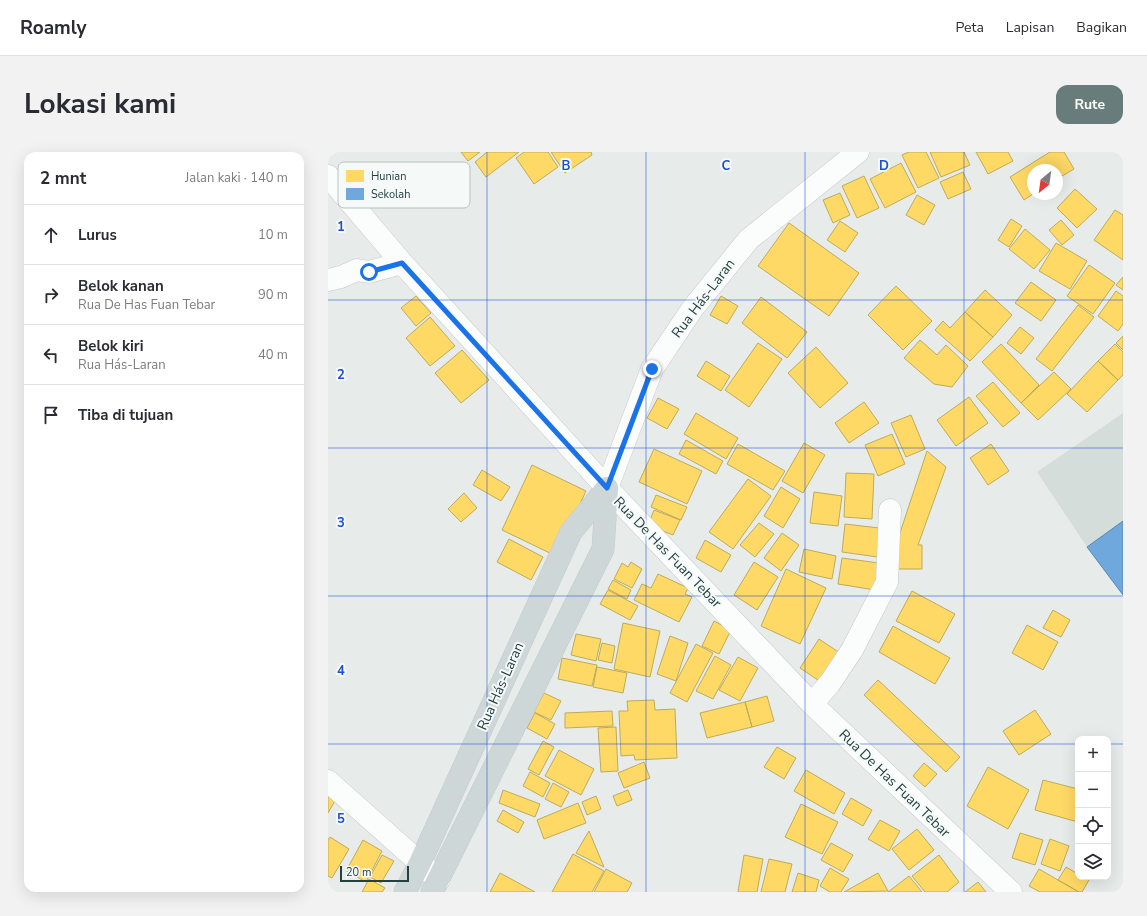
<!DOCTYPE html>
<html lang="id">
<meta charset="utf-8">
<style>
:root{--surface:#fff;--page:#f2f2f3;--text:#2b2b33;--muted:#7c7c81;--line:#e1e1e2;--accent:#687c7b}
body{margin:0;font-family:"Nunito Sans",sans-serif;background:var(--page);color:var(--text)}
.controls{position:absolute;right:12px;bottom:12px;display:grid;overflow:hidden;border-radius:8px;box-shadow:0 4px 16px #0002}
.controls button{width:36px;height:36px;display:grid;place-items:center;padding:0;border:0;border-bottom:1px solid var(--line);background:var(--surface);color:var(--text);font:20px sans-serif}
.compass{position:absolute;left:699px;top:12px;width:36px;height:36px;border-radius:50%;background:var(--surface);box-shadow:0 4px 16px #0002;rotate:209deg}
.scale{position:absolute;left:12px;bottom:10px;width:69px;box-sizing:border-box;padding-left:4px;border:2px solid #24403f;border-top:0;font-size:11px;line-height:14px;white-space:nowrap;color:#24403f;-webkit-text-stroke:3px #f5faf9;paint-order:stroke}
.stop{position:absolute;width:12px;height:12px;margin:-9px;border:3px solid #1a73e8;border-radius:50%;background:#fff}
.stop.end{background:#1a73e8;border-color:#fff;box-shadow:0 1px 4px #0008}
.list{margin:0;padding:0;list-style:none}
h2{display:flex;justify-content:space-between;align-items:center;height:52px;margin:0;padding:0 16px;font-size:17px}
h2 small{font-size:13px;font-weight:400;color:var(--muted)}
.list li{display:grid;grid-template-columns:26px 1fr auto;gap:12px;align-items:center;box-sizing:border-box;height:60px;padding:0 16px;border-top:1px solid var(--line)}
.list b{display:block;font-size:15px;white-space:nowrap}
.list p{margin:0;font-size:13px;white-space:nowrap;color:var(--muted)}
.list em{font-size:13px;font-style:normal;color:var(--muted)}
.icon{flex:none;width:22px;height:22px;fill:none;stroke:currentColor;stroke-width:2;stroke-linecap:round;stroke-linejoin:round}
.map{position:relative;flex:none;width:795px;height:740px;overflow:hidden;border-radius:12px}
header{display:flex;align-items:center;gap:24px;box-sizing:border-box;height:56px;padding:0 20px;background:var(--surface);border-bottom:1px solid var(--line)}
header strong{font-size:19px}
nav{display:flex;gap:22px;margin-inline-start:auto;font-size:14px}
.intro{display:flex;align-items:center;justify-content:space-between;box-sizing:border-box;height:96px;padding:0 24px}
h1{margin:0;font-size:28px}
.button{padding:10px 18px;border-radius:12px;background:var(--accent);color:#fff;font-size:14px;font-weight:700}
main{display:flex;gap:24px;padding:0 24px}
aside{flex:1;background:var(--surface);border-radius:12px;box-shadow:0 4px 16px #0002}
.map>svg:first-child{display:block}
</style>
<header>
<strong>Roamly</strong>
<nav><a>Peta</a><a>Lapisan</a><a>Bagikan</a></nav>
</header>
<div class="intro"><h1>Lokasi kami</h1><a class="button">Rute</a></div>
<main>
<aside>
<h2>2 mnt<small>Jalan kaki · 140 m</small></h2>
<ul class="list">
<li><svg class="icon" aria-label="ahead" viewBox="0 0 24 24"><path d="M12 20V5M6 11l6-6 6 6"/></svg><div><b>Lurus</b></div><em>10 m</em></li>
<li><svg class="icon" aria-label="right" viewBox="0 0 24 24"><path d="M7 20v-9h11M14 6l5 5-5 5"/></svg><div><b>Belok kanan</b><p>Rua De Has Fuan Tebar</p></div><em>90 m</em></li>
<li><svg class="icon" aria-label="left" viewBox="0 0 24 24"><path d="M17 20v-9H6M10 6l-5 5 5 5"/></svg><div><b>Belok kiri</b><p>Rua Hás-Laran</p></div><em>40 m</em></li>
<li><svg class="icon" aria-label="arrive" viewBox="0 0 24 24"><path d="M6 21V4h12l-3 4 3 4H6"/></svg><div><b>Tiba di tujuan</b></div></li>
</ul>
</aside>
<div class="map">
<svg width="795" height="740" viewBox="0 0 795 740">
<rect width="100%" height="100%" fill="#e7eceb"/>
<path fill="#d5dddb" d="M 795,261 L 795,443 L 759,395 L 709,320 Z"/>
<path fill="#ffd966" stroke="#bdab5a" d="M 133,0 L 152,0 L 140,9 Z
M 159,0 L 191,0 L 158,25 L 147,10 Z
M 196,0 L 220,0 L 230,15 L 206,32 L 188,6 Z
M 223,0 L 263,0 L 264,3 L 237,21 Z
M 581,0 L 598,0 L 611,26 L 590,36 L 574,3 Z
M 602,0 L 636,0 L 642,13 L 613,25 Z
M 648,0 L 680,0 L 685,9 L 660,22 Z
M 722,0 L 736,0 L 746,17 L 729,27 L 729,18 L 705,18 L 705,42 L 696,48 L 682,25 Z
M 573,11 L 588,40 L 557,56 L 542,27 Z
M 635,20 L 643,37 L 620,47 L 612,30 Z
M 536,24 L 551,56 L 529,66 L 514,34 Z
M 747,37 L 769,57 L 749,76 L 729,56 Z
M 512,41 L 522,63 L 505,71 L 495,48 Z
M 589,43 L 607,53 L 596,73 L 578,63 Z
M 787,58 L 795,63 L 795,108 L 766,88 Z
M 683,67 L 694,74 L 681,95 L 670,88 Z
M 733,68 L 746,83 L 734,93 L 721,78 Z
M 512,69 L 530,81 L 517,100 L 499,88 Z
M 461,71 L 531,121 L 501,164 L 430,114 Z
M 697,77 L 722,98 L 706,117 L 681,97 Z
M 728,91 L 759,109 L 742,137 L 711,119 Z
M 761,113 L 787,131 L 765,162 L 739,144 Z
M 795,125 L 795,138 L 788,133 Z
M 703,130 L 728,148 L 713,169 L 687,151 Z
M 568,134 L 604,169 L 575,198 L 540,163 Z
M 657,138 L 684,163 L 665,185 L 637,160 Z
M 788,139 L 795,144 L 795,172 L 790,179 L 770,164 Z
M 88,144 L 103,161 L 88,174 L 73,156 Z
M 393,144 L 410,154 L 399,172 L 382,163 Z
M 433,145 L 479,180 L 459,206 L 414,171 Z
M 750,153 L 766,165 L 724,219 L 708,207 Z
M 637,160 L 665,185 L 642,209 L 607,178 L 615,169 L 622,176 Z
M 102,165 L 127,194 L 102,214 L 78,186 Z
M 692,175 L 706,186 L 693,202 L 679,191 Z
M 795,184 L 795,198 L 788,191 Z
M 592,188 L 609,203 L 618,193 L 640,214 L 624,235 L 606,232 L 576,206 Z
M 430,191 L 454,207 L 421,255 L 397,238 Z
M 673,192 L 711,233 L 693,251 L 654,210 Z
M 787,192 L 795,200 L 795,223 L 790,228 L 770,209 Z
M 488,195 L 520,231 L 492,256 L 460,221 Z
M 134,198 L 161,228 L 133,251 L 107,221 Z
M 378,209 L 402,224 L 393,239 L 369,224 Z
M 770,209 L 790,228 L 759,260 L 739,242 Z
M 726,220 L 743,237 L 710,268 L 693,251 Z
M 665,230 L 692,261 L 675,275 L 648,244 Z
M 641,245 L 660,271 L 628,294 L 609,268 Z
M 330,246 L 351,257 L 339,277 L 319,266 Z
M 536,250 L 551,271 L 521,291 L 507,271 Z
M 368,261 L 410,286 L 398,307 L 356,282 Z
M 583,263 L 597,297 L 578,305 L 563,271 Z
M 564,282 L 577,312 L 550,324 L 537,293 Z
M 358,288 L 395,309 L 388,322 L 351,302 Z
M 476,291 L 497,303 L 475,341 L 454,329 Z
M 410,292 L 457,319 L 445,338 L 399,312 Z
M 663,292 L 681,319 L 660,333 L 642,306 Z
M 326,297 L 374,319 L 359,352 L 311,330 Z
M 599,299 L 618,315 L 590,393 L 594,393 L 594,417 L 568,417 L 568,393 Z
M 204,313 L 258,339 L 228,404 L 174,378 Z
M 154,318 L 182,335 L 173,349 L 145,333 Z
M 518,321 L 546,322 L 544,367 L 516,365 Z
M 420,327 L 443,344 L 405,397 L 381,380 Z
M 453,335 L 472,347 L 455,376 L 436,364 Z
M 486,340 L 514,344 L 510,374 L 482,371 Z
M 136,341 L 149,356 L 133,370 L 120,357 Z
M 328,343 L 359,355 L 353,368 L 323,355 Z
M 326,358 L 352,368 L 345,383 L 320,373 Z
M 431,371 L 446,382 L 427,405 L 412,393 Z
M 517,372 L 560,377 L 557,406 L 514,400 Z
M 454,381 L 471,393 L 453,419 L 436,406 Z
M 181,387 L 215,405 L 203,428 L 169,410 Z
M 377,388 L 403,403 L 393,420 L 368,406 Z
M 476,397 L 508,404 L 504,427 L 471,420 Z
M 514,406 L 551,411 L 547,438 L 510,432 Z
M 303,410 L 314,417 L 304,436 L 286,427 L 294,411 L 300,415 Z
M 426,410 L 450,425 L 429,458 L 406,443 Z
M 458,417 L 498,436 L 472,492 L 433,474 Z
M 330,422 L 360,436 L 357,442 L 364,445 L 351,470 L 306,448 L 314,432 L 323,436 Z
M 285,428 L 303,438 L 299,447 L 280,437 Z
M 280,438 L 310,454 L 302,468 L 272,452 Z
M 584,439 L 627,462 L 611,491 L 568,469 Z
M 725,458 L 742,468 L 733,485 L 715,476 Z
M 386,469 L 403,478 L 391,502 L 374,494 Z
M 295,471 L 332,479 L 322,525 L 286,517 Z
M 699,473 L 730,490 L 715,518 L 684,501 Z
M 565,474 L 622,506 L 607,532 L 551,500 Z
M 248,482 L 273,487 L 268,509 L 243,503 Z
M 342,484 L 360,491 L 348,529 L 329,522 Z
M 491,487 L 515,503 L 496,532 L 472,516 Z
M 274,491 L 287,494 L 284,511 L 270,508 Z
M 368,492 L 385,501 L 359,550 L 342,541 Z
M 387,504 L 403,513 L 385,547 L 368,539 Z
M 410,505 L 430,516 L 412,549 L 391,538 Z
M 234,506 L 269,513 L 264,534 L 230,527 Z
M 269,515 L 299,521 L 295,541 L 265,535 Z
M 550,528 L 632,605 L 618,620 L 536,543 Z
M 216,541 L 233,549 L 223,568 L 206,560 Z
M 439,544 L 446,569 L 424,575 L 417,550 Z
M 326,548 L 327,558 L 347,557 L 349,606 L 307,608 L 306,603 L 293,604 L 291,559 L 300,559 L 299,549 Z
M 417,550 L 424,575 L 379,586 L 372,561 Z
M 707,558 L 723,582 L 691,603 L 675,579 Z
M 284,559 L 285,574 L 237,576 L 237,561 Z
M 207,561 L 227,572 L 219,587 L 199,576 Z
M 288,575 L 290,619 L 273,620 L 270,576 Z
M 215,589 L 226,595 L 211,623 L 200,617 Z
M 449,595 L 468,606 L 456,627 L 436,615 Z
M 231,598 L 266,617 L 253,643 L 217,624 Z
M 316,610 L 322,626 L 296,636 L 290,621 Z
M 596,611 L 609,622 L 597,635 L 585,624 Z
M 660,615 L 701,638 L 680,677 L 639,654 Z
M 478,618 L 517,641 L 506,662 L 466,639 Z
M 202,620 L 222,631 L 215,645 L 195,634 Z
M 715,628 L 750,637 L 750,670 L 707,658 Z
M 225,631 L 241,640 L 233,655 L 217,647 Z
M 175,638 L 212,652 L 207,665 L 171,651 Z
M 300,638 L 304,648 L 289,654 L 285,644 Z
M 0,642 L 8,647 L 0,661 Z
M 268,644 L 273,657 L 259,663 L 254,650 Z
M 523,646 L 544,658 L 535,674 L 514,662 Z
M 250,651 L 258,671 L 216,687 L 209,668 Z
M 473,652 L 510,670 L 494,702 L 457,685 Z
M 175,658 L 196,670 L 190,681 L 169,669 Z
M 552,668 L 572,679 L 561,699 L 540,687 Z
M 589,677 L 606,698 L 581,718 L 564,697 Z
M 261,679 L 276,715 L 248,701 Z
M 692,681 L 715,688 L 707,713 L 684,706 Z
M 2,685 L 21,697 L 4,726 L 0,724 L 0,688 Z
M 722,687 L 741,694 L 732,719 L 713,712 Z
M 35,688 L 54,699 L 38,730 L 18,719 Z
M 503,691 L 525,703 L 515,720 L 493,708 Z
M 245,702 L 276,719 L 264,740 L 224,740 Z
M 54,703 L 66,709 L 53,731 L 42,725 Z
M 416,703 L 435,707 L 429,740 L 410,740 Z
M 611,703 L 631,730 L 619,740 L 597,740 L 584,724 Z
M 441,707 L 464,712 L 457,740 L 433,740 Z
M 738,715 L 750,722 L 750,725 L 756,725 L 761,728 L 754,740 L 751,740 L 730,728 Z
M 502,716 L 521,727 L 513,740 L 502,740 L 492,734 Z
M 278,717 L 304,731 L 299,740 L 266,740 Z
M 711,717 L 730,728 L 751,740 L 712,740 L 701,734 Z
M 172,721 L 207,740 L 162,740 Z
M 470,721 L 491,728 L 488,740 L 464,740 Z
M 550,721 L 560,739 L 516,740 Z
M 581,724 L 594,740 L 560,740 Z
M 41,727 L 57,736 L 54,740 L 34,740 Z
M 650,730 L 658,740 L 637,740 Z"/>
<path fill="#6fa8dc" stroke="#5889ad" d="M 795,369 L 795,443 L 759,395 Z"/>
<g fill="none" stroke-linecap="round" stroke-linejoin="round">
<defs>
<path id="minor" d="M 0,24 L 74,111 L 279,336 L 484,552 L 683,740
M 0,128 L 13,125 L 29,118 L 41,120 L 74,111
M 279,336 L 324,217 L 365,156 L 421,87 L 530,0
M 484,552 L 502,531 L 524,498 L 559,430 L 562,358
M 0,629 L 111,728"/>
<path id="major" d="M 77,740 L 92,711 L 243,380 L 279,336
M 104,740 L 275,397 L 279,336"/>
</defs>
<use href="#minor" stroke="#c4c9c8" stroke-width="23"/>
<use href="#major" stroke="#c2caca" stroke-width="23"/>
<use href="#minor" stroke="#fbfcfc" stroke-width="22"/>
<use href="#major" stroke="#ced7d7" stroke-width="22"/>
</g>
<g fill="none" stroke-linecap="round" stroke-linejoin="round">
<path stroke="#1a73e8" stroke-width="5" d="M 41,120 L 74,111 L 279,336 L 324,217"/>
</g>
<path fill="none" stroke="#1d4ed8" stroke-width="1" stroke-opacity="0.55" d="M 159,0 L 159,740M 318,0 L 318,740M 477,0 L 477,740M 636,0 L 636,740M 0,148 L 795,148M 0,296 L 795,296M 0,444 L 795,444M 0,592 L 750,592M 780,592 L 795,592"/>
<g text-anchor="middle" stroke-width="4" stroke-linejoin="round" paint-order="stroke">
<g font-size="14" fill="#24403f" stroke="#f5faf9">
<text transform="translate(375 146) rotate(-53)" y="5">Rua Hás-Laran</text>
<text transform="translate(340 400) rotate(46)" y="5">Rua De Has Fuan Tebar</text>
<text transform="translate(172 534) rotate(-66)" y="5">Rua Hás-Laran</text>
<text transform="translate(567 631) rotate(44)" y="5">Rua De Has Fuan Tebar</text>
</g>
</g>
<rect x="10" y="10" width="132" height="46" rx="6" fill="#f5faf9" stroke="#b6c2c1" stroke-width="1"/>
<rect x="18" y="18" width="18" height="12" fill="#ffd966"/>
<rect x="18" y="36" width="18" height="12" fill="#6fa8dc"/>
<g font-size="11" fill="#24403f">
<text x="43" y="28">Hunian</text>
<text x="43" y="46">Sekolah</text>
</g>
<g font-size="13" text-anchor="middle" font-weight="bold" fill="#1d4ed8" stroke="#f5faf9" stroke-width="4" stroke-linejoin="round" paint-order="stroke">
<text x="238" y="18">B</text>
<text x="398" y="18">C</text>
<text x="556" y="18">D</text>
<text x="13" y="79">1</text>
<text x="13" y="227">2</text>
<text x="13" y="375">3</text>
<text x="13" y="523">4</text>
<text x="13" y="671">5</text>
</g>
</svg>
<div class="controls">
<button>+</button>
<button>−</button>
<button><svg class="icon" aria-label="locate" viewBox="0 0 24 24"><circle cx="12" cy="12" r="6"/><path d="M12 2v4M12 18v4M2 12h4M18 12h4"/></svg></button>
<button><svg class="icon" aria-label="layers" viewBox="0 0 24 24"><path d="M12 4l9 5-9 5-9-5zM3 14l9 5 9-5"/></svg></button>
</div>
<svg class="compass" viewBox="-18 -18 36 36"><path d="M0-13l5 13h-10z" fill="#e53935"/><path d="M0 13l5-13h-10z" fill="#7c7c81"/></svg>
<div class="scale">20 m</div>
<div class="stop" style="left:41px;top:120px"></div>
<div class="stop end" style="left:324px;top:217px"></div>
</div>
</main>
